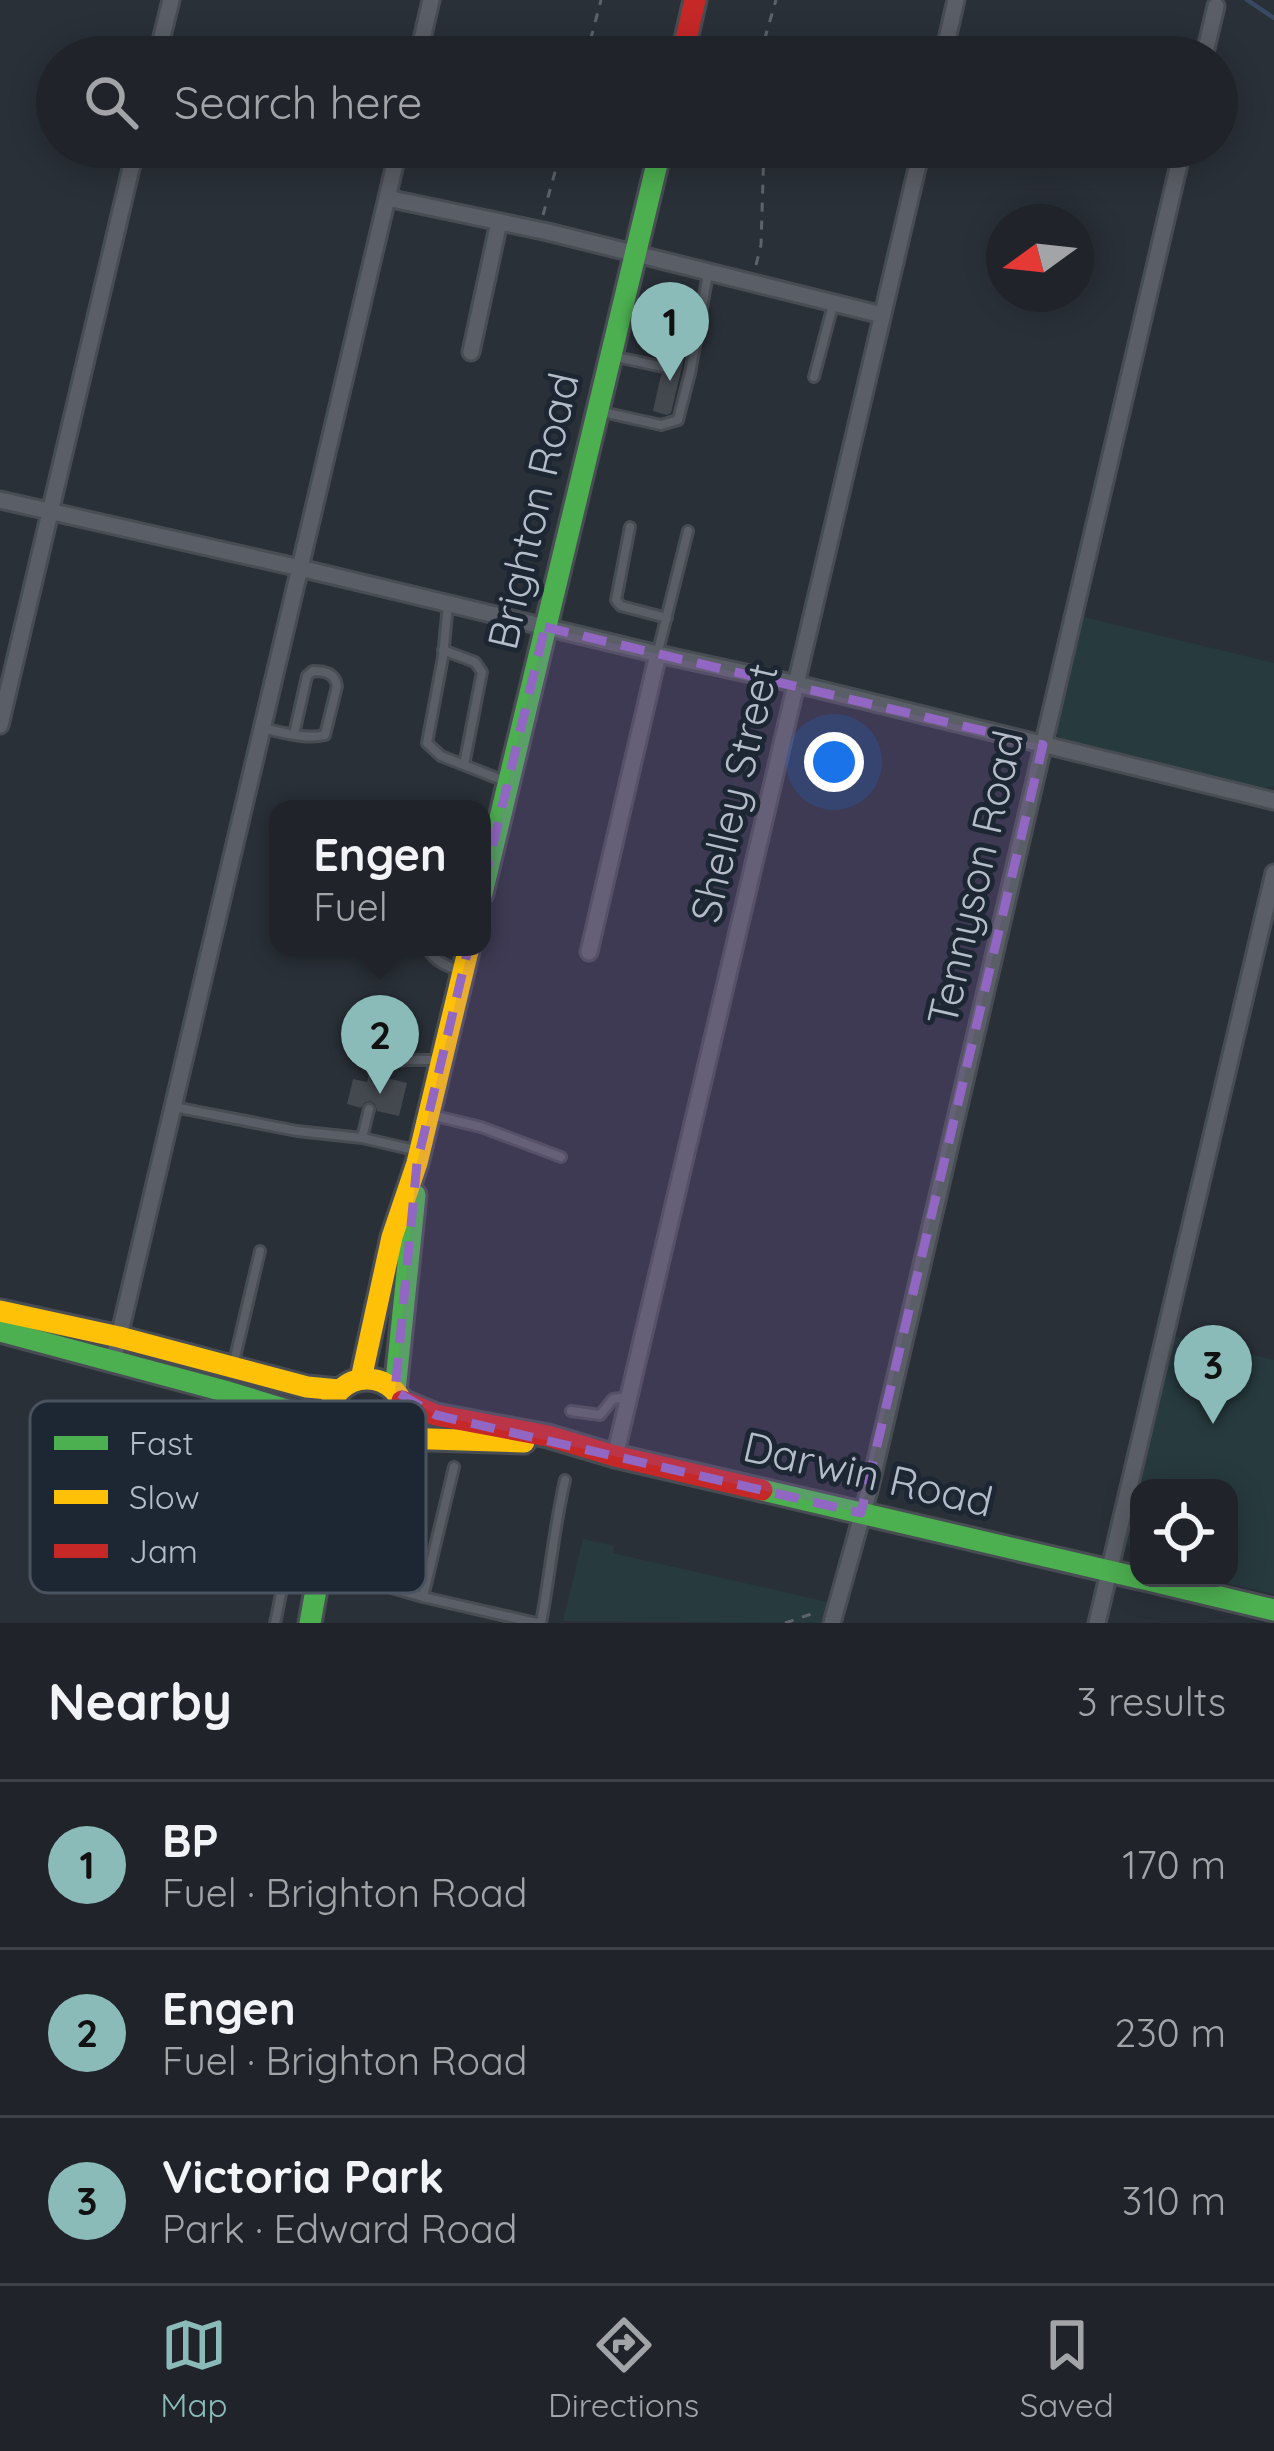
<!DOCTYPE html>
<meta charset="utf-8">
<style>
:root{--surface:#20242a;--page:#2d3036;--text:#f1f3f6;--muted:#a2a4a8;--line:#3d4147;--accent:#8bbbb9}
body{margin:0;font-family:Quicksand,sans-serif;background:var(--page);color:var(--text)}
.controls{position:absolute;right:36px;bottom:36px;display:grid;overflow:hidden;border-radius:24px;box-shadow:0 6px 30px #0003}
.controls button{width:108px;height:108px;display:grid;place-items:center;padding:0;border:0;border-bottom:3px solid var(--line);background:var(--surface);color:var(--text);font:60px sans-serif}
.compass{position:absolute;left:986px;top:204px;width:108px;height:108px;border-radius:50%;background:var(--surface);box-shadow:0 6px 30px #0003;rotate:255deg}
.you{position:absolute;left:834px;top:762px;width:42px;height:42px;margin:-30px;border:9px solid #fff;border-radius:50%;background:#1a73e8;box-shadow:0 0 0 18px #1a73e833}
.badge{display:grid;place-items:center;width:78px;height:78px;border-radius:50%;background:var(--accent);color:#111;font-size:39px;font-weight:700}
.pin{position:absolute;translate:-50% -99px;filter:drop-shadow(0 3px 6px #0008)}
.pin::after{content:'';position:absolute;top:63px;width:42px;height:36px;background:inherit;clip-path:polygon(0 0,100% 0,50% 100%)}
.popup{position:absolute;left:269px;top:800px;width:222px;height:156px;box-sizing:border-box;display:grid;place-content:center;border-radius:24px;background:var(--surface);filter:drop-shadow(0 3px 9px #0005);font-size:39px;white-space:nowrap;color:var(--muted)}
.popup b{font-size:45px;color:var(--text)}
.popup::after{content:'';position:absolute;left:50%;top:100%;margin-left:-24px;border:24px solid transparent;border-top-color:var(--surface)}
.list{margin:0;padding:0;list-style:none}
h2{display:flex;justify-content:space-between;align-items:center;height:156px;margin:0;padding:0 48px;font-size:51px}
h2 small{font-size:39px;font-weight:400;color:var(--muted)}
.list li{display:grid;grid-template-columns:78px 1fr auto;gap:36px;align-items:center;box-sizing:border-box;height:168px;padding:0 48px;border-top:3px solid var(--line)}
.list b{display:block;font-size:45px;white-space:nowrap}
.list p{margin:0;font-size:39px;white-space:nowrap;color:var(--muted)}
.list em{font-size:39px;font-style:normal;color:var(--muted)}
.icon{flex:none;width:66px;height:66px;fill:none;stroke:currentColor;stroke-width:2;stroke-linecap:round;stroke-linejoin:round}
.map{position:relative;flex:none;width:1274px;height:1623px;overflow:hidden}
.search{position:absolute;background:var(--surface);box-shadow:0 6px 30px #0003;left:36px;right:36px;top:36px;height:132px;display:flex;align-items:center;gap:30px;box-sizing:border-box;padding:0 42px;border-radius:66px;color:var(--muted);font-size:45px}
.sheet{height:660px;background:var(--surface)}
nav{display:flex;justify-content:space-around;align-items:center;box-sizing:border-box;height:168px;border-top:3px solid var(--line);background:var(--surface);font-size:33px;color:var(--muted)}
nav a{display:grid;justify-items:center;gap:6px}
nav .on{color:var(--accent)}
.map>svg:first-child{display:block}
</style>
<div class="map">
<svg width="1274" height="1623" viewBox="0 0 1274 1623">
<rect width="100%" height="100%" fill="#2a3038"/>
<path fill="#273a3e" d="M 1079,616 L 1274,663 L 1274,786 L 1264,789 L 1252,787 L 1060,738 L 1053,730 Z
M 1173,1336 L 1274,1360 L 1274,1594 L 1206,1578 L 1229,1578 L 1229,1488 L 1139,1488 L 1139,1562 L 1126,1542 Z
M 583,1539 L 614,1546 L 613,1553 L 832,1603 L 827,1623 L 563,1621 Z"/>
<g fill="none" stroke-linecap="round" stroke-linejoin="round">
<path stroke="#384963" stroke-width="4.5" d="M 1247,0 L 1274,18"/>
</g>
<path fill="#444950" d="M 669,341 L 687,345 L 671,413 L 667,415 L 653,411 L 661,375 L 671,370 L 670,363 L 665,359 Z
M 369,1074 L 371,1081 L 376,1084 L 383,1083 L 387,1078 L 407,1083 L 399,1116 L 377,1111 L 375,1104 L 370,1101 L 364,1103 L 361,1108 L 347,1104 L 353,1079 L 367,1082 Z"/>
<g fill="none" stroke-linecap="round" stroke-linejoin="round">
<defs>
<path id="lane" d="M 612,356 L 663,367
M 814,377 L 833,305
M 598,411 L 661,425 L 678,420 L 690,373 L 708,274
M 630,527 L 616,600 L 621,606 L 667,618
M 448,604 L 443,657 L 427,743 L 441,756 L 507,782
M 443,650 L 475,662 L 482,672 L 464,765
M 658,651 L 688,531
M 262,728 C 281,732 306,740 325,735 L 337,686 C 335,673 325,671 313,671 L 307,676 L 294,734
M 427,947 C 433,961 448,967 462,971
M 378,1076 C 388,1054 420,1061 441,1060
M 174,1107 L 297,1131 L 362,1138 L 419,1151
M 431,1115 L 481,1127 L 561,1157
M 362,1138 L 369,1109
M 233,1366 L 260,1251
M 571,1411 L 600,1415 L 613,1399 L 628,1397
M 410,1479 L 386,1576 L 389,1587 L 423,1597 L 536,1623
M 423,1597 L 454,1467
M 275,1623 C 283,1590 289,1520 325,1509
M 541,1623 C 550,1575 554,1528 565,1480"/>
<path id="street" d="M 157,57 L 171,0
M 418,57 L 431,0
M 943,57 L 956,0
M 1204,57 L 1216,6
M 387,198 L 548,232 L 882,315
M 471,352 L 499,222
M 0,500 L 300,568 L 658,654 L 797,684 L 1274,801
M 0,725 L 136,147
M 589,952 L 658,654
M 113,1362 L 399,147
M 615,1456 L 922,147
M 832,1623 L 870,1487 L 1183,147
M 1097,1623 L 1274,873"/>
<path id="fast" d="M 482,893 L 661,147
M 0,1331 L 228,1392 L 300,1414 L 331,1431
M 395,1391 L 415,1195
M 762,1490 L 1139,1578
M 332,1564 L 363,1485 L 385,1451
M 1140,1578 L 1274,1610
M 310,1623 L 342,1446"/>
<path id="slow" d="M 0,1311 L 119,1337 L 307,1387 L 339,1390
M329 1417a38 38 0 1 1 76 0a38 38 0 1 1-76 0Z
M 361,1379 L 392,1237 L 417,1163 L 469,947
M 399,1438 L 524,1442"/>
<path id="jam" d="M 682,57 L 695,0
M 402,1401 L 436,1415 L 548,1436 L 615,1456 L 762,1490"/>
</defs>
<use href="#lane" stroke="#484c53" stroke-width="14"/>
<use href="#street" stroke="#484c53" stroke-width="21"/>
<use href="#fast" stroke="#484c53" stroke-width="27"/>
<use href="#slow" stroke="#484c53" stroke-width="27"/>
<use href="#jam" stroke="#484c53" stroke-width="27"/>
<path stroke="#5d636a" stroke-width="3" stroke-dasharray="9 9" stroke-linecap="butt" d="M 586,57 L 601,0
M 762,57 L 762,48 L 776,0
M 543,215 L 562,147
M 756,265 L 761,245 L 764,147
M 785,1623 L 817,1612"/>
<use href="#lane" stroke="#5a5e66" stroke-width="8"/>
<use href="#street" stroke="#5a5e66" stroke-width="15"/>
<use href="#fast" stroke="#4caf50" stroke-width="21"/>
<use href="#slow" stroke="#ffc107" stroke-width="21"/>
<use href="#jam" stroke="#c62828" stroke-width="21"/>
</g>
<path fill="#9266c3" fill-opacity="0.2" stroke="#9266c3" stroke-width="9" stroke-dasharray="24 15" stroke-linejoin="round" d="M 545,627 L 1043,745 L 861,1513 L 436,1415 L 395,1391 L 417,1163 Z"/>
<g text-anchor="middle" stroke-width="10" stroke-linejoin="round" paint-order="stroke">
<g font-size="42" fill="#b4bcc9" stroke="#1d2633">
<text transform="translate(533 511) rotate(-77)" y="15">Brighton Road</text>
<text transform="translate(734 793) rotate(-77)" y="15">Shelley Street</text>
<text transform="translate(975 878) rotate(-77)" y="15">Tennyson Road</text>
<text transform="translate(868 1474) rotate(13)" y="15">Darwin Road</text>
</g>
</g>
<rect x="30" y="1401" width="396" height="192" rx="18" fill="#1d2633" stroke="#4a5360" stroke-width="3"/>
<rect x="54" y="1436" width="54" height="14" fill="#4caf50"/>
<rect x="54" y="1490" width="54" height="14" fill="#ffc107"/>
<rect x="54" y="1544" width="54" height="14" fill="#c62828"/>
<g font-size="33" fill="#b4bcc9">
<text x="129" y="1455">Fast</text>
<text x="129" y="1509">Slow</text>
<text x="129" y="1563">Jam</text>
</g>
</svg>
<div class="controls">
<button><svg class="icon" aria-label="locate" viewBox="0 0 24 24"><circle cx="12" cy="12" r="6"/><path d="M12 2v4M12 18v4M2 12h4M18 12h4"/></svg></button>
</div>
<svg class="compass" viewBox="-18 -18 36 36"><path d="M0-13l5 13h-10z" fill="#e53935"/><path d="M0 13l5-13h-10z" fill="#a2a4a8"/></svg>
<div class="you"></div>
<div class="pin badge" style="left:670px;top:381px">1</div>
<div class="pin badge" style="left:380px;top:1094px">2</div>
<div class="popup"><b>Engen</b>Fuel</div>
<div class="pin badge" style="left:1213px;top:1424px">3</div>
<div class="search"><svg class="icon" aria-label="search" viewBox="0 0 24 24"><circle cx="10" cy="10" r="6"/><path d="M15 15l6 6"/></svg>Search here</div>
</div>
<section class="sheet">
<h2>Nearby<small>3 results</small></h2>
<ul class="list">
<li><span class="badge">1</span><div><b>BP</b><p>Fuel · Brighton Road</p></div><em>170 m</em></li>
<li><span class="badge">2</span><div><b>Engen</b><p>Fuel · Brighton Road</p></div><em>230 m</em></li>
<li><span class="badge">3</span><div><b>Victoria Park</b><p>Park · Edward Road</p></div><em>310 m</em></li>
</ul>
</section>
<nav>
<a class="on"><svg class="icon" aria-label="map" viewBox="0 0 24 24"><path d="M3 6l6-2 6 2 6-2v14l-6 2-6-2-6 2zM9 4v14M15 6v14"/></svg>Map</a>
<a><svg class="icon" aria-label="directions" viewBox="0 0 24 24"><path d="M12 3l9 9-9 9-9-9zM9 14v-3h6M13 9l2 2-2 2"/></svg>Directions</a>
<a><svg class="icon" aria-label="saved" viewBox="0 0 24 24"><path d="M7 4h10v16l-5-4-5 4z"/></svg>Saved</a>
</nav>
